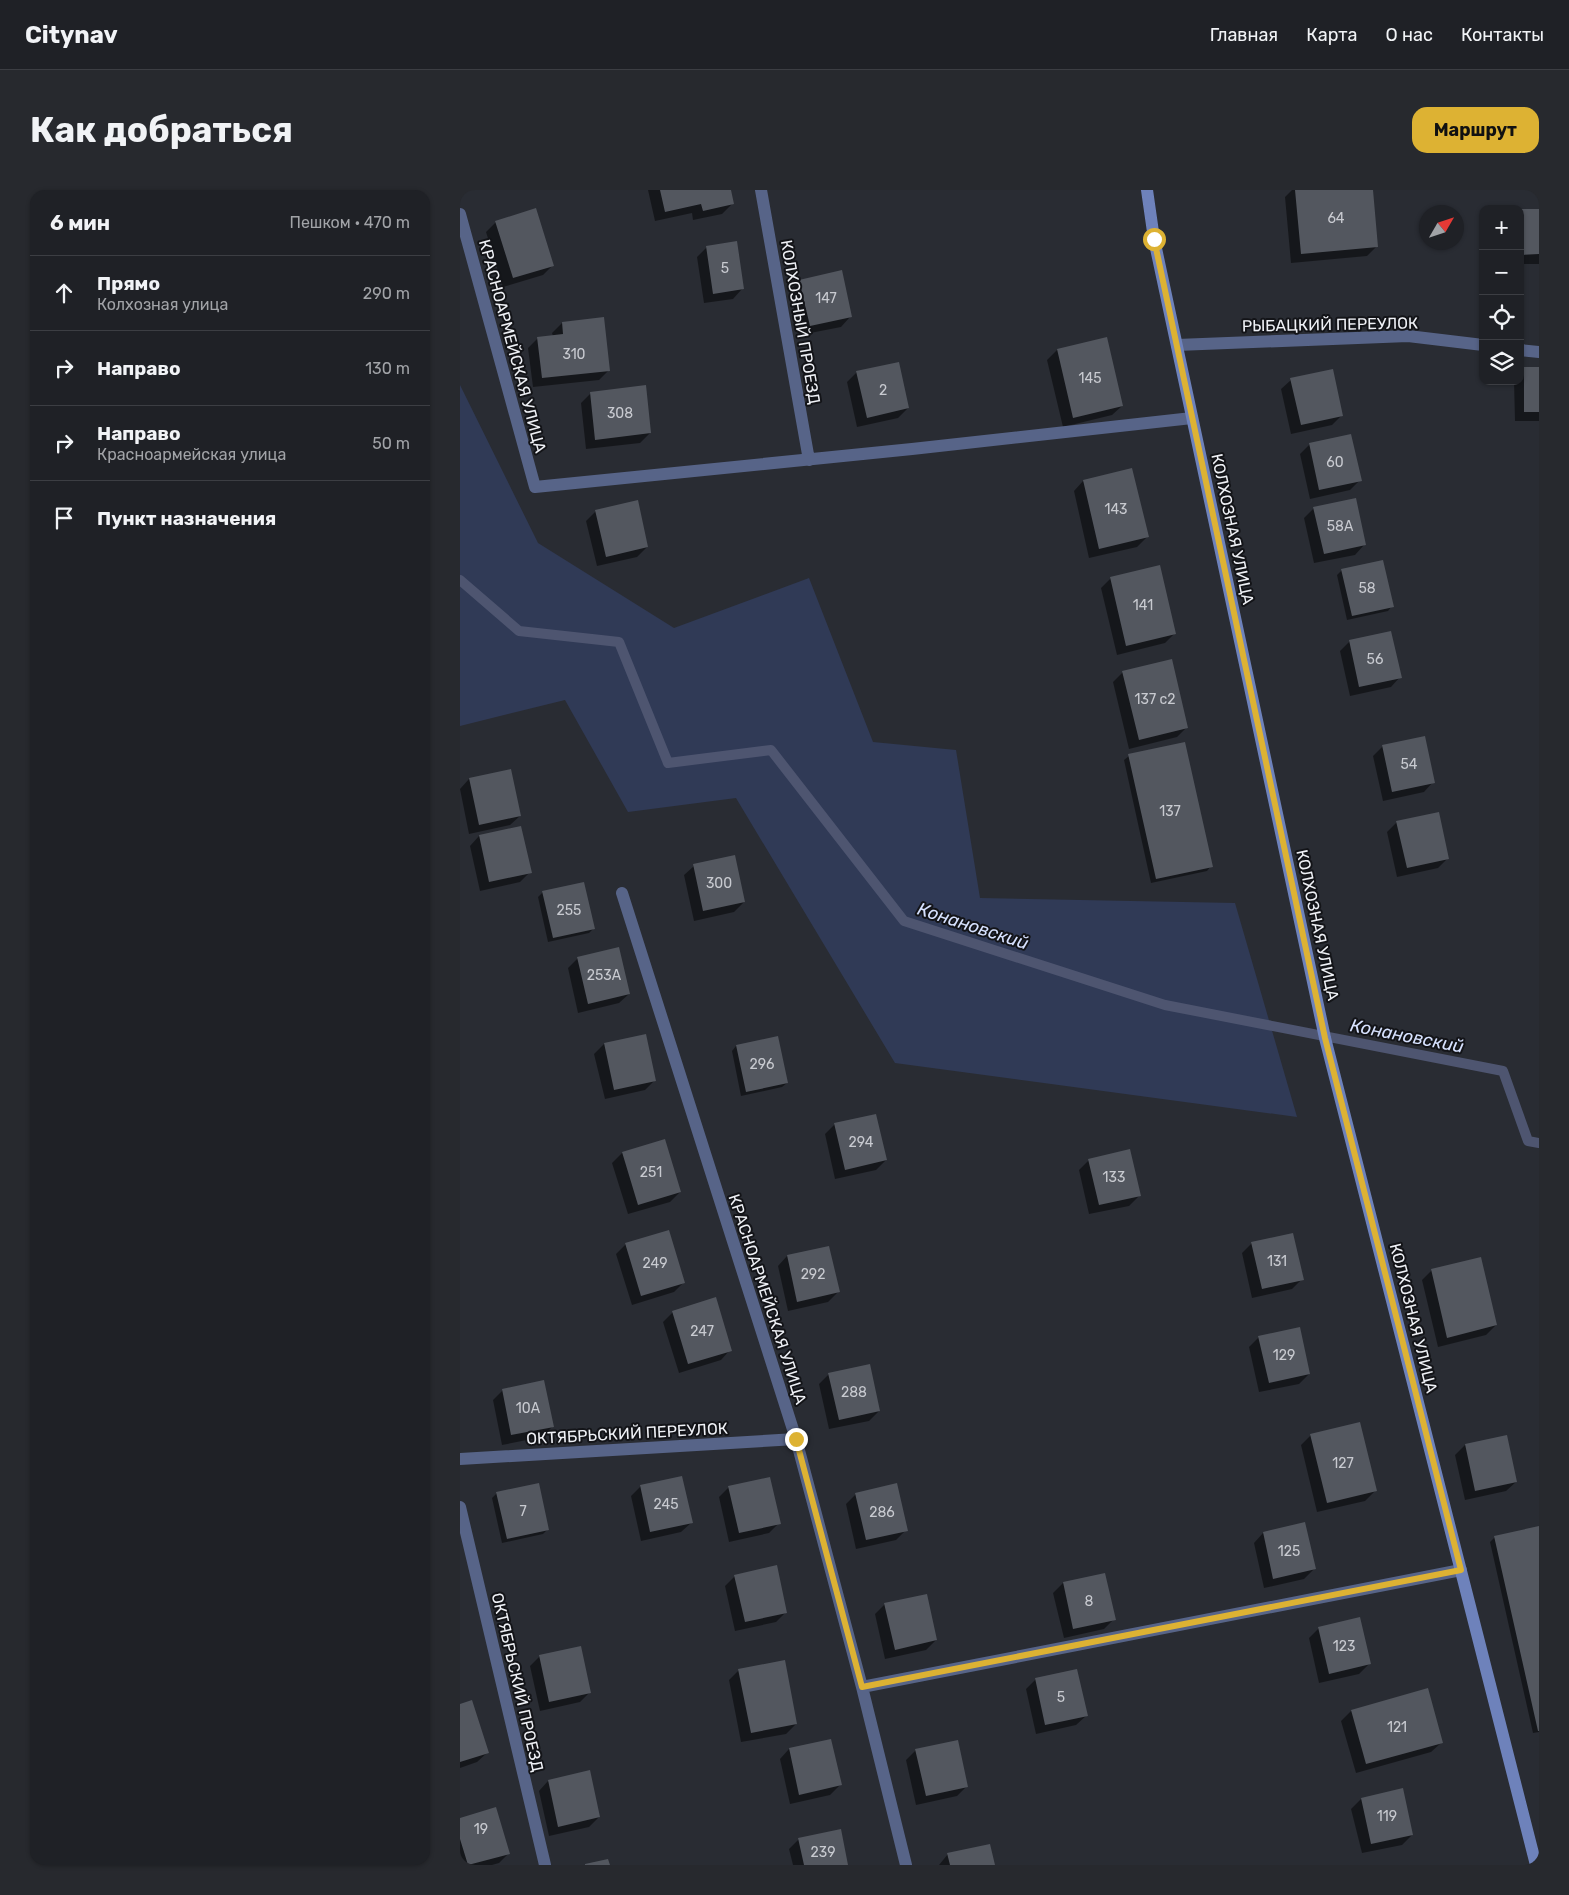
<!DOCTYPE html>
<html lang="ru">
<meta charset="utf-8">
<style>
:root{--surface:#1f2126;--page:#27292e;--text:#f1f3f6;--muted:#a1a3a7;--line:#3c3e43;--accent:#ddb233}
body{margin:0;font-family:Rubik,sans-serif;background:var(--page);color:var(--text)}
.controls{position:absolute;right:15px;top:15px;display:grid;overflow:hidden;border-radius:10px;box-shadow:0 1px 4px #0004}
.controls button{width:45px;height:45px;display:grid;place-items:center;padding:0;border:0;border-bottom:1px solid var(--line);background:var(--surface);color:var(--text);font:25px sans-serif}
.compass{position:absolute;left:959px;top:15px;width:45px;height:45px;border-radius:50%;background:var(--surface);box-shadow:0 1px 4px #0004;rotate:51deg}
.stop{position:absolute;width:15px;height:15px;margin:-11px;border:4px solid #ddb233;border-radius:50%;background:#fff}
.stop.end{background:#ddb233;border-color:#fff;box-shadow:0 1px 5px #0008}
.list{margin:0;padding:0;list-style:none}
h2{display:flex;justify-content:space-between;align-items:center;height:65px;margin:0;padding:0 20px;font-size:21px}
h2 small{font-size:16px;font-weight:400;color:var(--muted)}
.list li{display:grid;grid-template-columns:32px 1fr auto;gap:15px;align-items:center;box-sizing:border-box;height:75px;padding:0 20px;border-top:1px solid var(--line)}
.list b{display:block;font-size:19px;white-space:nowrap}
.list p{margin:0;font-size:16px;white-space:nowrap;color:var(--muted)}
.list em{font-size:16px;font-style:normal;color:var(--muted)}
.icon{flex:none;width:28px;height:28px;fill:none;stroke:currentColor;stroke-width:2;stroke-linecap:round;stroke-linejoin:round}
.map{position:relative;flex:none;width:1079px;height:1675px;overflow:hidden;border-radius:15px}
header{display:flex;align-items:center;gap:30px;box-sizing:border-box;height:70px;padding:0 25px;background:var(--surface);border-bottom:1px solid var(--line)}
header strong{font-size:24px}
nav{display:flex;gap:28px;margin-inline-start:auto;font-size:18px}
.intro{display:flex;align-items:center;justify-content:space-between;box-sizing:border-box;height:120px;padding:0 30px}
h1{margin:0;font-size:35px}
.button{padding:12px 22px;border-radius:15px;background:var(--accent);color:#111;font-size:18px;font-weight:700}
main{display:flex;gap:30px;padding:0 30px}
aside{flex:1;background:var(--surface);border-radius:15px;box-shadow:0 1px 4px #0004}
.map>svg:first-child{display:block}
</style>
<header>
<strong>Citynav</strong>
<nav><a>Главная</a><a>Карта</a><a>О нас</a><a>Контакты</a></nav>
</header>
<div class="intro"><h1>Как добраться</h1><a class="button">Маршрут</a></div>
<main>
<aside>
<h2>6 мин<small>Пешком · 470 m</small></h2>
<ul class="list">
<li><svg class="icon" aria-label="ahead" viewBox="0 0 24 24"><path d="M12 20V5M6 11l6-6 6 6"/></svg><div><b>Прямо</b><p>Колхозная улица</p></div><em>290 m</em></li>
<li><svg class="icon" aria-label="right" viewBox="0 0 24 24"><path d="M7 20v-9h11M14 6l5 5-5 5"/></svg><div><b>Направо</b></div><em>130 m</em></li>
<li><svg class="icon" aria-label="right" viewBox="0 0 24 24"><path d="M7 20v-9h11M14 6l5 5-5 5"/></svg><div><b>Направо</b><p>Красноармейская улица</p></div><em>50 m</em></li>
<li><svg class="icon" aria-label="arrive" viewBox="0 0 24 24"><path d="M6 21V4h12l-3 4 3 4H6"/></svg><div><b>Пункт назначения</b></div></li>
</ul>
</aside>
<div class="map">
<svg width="1079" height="1675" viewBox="0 0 1079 1675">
<rect width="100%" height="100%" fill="#292c33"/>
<path fill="#303a56" d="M 0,195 L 78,353 L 214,438 L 349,388 L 413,552 L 496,560 L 520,708 L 775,713 L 837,927 L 435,873 L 276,608 L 168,622 L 105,510 L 0,536 Z"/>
<path fill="#0007" d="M 188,0 L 269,0 L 272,14 L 262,24 L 233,30 L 232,23 L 195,31 Z
M 832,0 L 912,0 L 917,56 L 907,66 L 831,73 L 825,7 Z
M 1060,21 L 1079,21 L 1079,74 L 1060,74 Z
M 36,32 L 93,75 L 83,85 L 43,97 L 26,42 Z
M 247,57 L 282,99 L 273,109 L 244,113 L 237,67 Z
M 340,91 L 390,127 L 381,137 L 340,145 L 330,100 Z
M 102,133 L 149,180 L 139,190 L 73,197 L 68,158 L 78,148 L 93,146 L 92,143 Z
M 646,149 L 662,216 L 652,225 L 603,237 L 587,170 L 597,160 Z
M 1064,178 L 1079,178 L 1079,231 L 1055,231 L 1054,191 L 1060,191 L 1060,182 Z
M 397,182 L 448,218 L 438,228 L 397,237 L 387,192 Z
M 831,190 L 882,225 L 872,235 L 831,244 L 821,199 Z
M 131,203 L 190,243 L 180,253 L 126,259 L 121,213 Z
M 850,254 L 900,290 L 890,300 L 850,309 L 840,264 Z
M 623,291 L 687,347 L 677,357 L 629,368 L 614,301 Z
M 854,318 L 904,355 L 895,365 L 854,373 L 844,328 Z
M 136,321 L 187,357 L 177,367 L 137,376 L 126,331 Z
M 882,380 L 932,416 L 928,421 L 887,430 L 877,385 Z
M 651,388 L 715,443 L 705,453 L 657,465 L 641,398 Z
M 890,451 L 940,487 L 931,497 L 890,506 L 880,461 Z
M 663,482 L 727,537 L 717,547 L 669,559 L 653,492 Z
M 923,556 L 973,592 L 964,602 L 923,611 L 913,566 Z
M 669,566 L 751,676 L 747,681 L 691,693 L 664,570 Z
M 9,589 L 60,626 L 50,635 L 9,644 L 0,599 Z
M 937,632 L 987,669 L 978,678 L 937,687 L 927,642 Z
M 19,646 L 70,682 L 60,692 L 20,701 L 10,656 Z
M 234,676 L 284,712 L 274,722 L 234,731 L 224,685 Z
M 83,702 L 134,738 L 129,743 L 88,752 L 78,707 Z
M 118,768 L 169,804 L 159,813 L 118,823 L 108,778 Z
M 185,845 L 195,890 L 185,900 L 145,909 L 134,864 L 144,854 Z
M 317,847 L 327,893 L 322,897 L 281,906 L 272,861 L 276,856 Z
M 375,934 L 426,970 L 416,980 L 375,989 L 365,944 Z
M 204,951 L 220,1002 L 210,1012 L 168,1024 L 152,973 L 162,963 Z
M 629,970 L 679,1006 L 669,1016 L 629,1024 L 619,980 Z
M 792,1053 L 842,1089 L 832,1099 L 792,1108 L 782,1063 Z
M 166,1054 L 224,1092 L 214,1102 L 172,1115 L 156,1064 Z
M 327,1066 L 378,1102 L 368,1112 L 328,1121 L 318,1076 Z
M 972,1080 L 1036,1135 L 1026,1145 L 978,1157 L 962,1090 Z
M 213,1122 L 270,1160 L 261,1170 L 219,1183 L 203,1132 Z
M 799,1147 L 849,1184 L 839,1194 L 799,1202 L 789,1157 Z
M 369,1184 L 419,1221 L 409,1231 L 369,1239 L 359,1194 Z
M 43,1200 L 92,1237 L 82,1247 L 42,1255 L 33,1210 Z
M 851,1245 L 915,1301 L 905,1311 L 857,1322 L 841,1255 Z
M 1005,1255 L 1056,1292 L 1046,1301 L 1005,1310 L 995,1265 Z
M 181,1296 L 231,1333 L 221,1342 L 181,1351 L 171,1306 Z
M 269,1297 L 319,1333 L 309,1343 L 269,1352 L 259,1307 Z
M 37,1303 L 87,1340 L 83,1344 L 42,1353 L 32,1308 Z
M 396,1304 L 446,1340 L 436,1350 L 396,1359 L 386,1314 Z
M 1079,1338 L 1079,1542 L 1073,1543 L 1030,1352 L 1035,1347 Z
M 803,1343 L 854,1379 L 844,1389 L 804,1398 L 794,1353 Z
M 275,1386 L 326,1422 L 316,1432 L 275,1441 L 265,1396 Z
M 603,1393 L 654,1429 L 644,1439 L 604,1448 L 593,1403 Z
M 425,1414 L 476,1450 L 466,1460 L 425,1469 L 415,1424 Z
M 859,1438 L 909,1474 L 899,1484 L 859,1493 L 849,1448 Z
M 80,1466 L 130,1502 L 120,1512 L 80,1521 L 70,1476 Z
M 279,1480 L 336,1534 L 326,1544 L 281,1552 L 269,1490 Z
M 576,1489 L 626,1526 L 616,1535 L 576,1544 L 566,1499 Z
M 967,1500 L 981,1553 L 971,1562 L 896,1583 L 881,1531 L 891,1521 Z
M 0,1515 L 27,1563 L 17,1572 L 0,1578 Z
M 329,1559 L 380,1595 L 370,1605 L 330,1614 L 320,1569 Z
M 456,1560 L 507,1596 L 497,1606 L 456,1615 L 446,1570 Z
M 88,1591 L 139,1627 L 129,1637 L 89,1646 L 79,1601 Z
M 901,1609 L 952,1645 L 942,1655 L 902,1663 L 891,1619 Z
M 0,1630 L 49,1663 L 39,1673 L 32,1675 L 0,1675 Z
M 339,1649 L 387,1675 L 333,1675 L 329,1659 Z
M 488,1664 L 533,1675 L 479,1675 Z"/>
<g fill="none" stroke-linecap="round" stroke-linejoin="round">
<path stroke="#4e5570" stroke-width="10" d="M 0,390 L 59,441 L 159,452 L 208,573 L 311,560 L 444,731 L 705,815 L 1043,881 L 1068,951 L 1079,953"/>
</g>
<path fill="#53575f" d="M 200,0 L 271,0 L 274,14 L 243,21 L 241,14 L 205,22 Z
M 835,0 L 913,0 L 918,57 L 841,64 Z
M 76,18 L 94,76 L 53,88 L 35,31 Z
M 1060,19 L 1079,19 L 1079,64 L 1060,65 Z
M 277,51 L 284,99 L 253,104 L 246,56 Z
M 382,80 L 392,127 L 350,136 L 339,90 Z
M 144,127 L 150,181 L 82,188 L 77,147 L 103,144 L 102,132 Z
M 647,147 L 663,216 L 613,228 L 597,159 Z
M 439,172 L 449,218 L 407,228 L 396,181 Z
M 1064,177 L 1079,177 L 1079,222 L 1064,222 Z
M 873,179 L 883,226 L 841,235 L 830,188 Z
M 186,195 L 191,243 L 135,250 L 130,202 Z
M 891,244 L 902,291 L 859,300 L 849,253 Z
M 672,278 L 689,347 L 639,359 L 623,290 Z
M 896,308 L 906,355 L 864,364 L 853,317 Z
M 178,310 L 188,357 L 146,367 L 135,320 Z
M 923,370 L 934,417 L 892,426 L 881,379 Z
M 700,375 L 716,444 L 666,456 L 650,387 Z
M 931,441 L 942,488 L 899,497 L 889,450 Z
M 712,469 L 728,538 L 679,550 L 662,481 Z
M 965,546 L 975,593 L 932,602 L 922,555 Z
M 725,552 L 753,677 L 696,689 L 668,564 Z
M 51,579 L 61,626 L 19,635 L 9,588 Z
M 979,622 L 989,669 L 947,678 L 936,631 Z
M 61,636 L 72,683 L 29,692 L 19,645 Z
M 275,665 L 285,712 L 243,721 L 233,674 Z
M 124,692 L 135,739 L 93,748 L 82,701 Z
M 159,757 L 170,804 L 128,814 L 117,767 Z
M 186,844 L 196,891 L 154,900 L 144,853 Z
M 318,846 L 328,893 L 286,902 L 276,855 Z
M 416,924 L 427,970 L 385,980 L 374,933 Z
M 205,949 L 221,1002 L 178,1015 L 162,962 Z
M 670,959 L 681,1006 L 639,1015 L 628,969 Z
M 209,1040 L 225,1093 L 181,1106 L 165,1053 Z
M 833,1043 L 844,1090 L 802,1099 L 791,1052 Z
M 369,1056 L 380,1102 L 337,1112 L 327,1065 Z
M 1021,1067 L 1037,1135 L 987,1148 L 971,1079 Z
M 256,1107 L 272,1161 L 228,1174 L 212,1121 Z
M 840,1137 L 850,1184 L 809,1193 L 798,1146 Z
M 410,1174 L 420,1221 L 379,1230 L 368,1183 Z
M 84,1190 L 94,1237 L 51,1245 L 42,1199 Z
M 900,1232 L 917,1301 L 867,1313 L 850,1244 Z
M 1047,1245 L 1057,1292 L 1015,1301 L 1005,1254 Z
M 222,1286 L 233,1333 L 190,1342 L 180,1295 Z
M 310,1287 L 321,1334 L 279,1343 L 268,1296 Z
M 79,1293 L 89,1340 L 47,1349 L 36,1302 Z
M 437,1293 L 448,1341 L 406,1350 L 395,1303 Z
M 845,1332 L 856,1379 L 813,1389 L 803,1342 Z
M 1079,1336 L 1079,1541 L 1078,1541 L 1034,1346 Z
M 317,1375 L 327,1423 L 285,1432 L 274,1385 Z
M 645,1383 L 656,1430 L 613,1439 L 603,1392 Z
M 467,1404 L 477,1450 L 435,1460 L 424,1413 Z
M 900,1427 L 911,1474 L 869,1484 L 858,1437 Z
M 121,1456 L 131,1503 L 89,1512 L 79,1465 Z
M 325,1470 L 337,1534 L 291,1543 L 278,1479 Z
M 617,1479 L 628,1526 L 585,1535 L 575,1488 Z
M 968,1498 L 983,1553 L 906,1574 L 891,1520 Z
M 12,1510 L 29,1563 L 0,1572 L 0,1514 Z
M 371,1549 L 382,1595 L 339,1605 L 329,1558 Z
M 498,1550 L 508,1597 L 466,1606 L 455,1559 Z
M 130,1580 L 140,1627 L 98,1637 L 88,1590 Z
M 943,1598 L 953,1645 L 911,1654 L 901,1608 Z
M 36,1617 L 50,1664 L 8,1675 L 0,1649 L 0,1628 Z
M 381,1639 L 388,1675 L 344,1675 L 338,1648 Z
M 530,1654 L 535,1675 L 490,1675 L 487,1663 Z
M 148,1669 L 150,1675 L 125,1675 L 125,1674 Z"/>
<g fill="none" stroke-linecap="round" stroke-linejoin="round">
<path stroke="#576488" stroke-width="12" d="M 301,0 L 349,270
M 0,24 L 75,297 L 452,259 L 732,228
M 717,155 L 948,146 L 1023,155
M 1060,160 L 1079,162
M 162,703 L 336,1249 L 402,1497 L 446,1675
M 0,1269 L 336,1249
M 0,1317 L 85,1675
M 402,1497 L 1001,1380"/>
<path stroke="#6e82bb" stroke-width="12" d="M 687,0 L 694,49 L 865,848 L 1076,1675"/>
</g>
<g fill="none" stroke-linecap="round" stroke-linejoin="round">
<path stroke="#ddb233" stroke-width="6" d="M 336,1249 L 402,1497 L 1001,1380 L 865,848 L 694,49"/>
</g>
<g text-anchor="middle" stroke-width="4" stroke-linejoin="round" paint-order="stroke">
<g font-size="14" fill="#c8cad0">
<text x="876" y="33">64</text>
<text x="265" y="83">5</text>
<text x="366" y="113">147</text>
<text x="114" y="169">310</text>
<text x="630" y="193">145</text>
<text x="423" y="205">2</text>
<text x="160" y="228">308</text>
<text x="875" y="277">60</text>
<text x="656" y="324">143</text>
<text x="880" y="341">58А</text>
<text x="907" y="403">58</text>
<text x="683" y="420">141</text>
<text x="915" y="474">56</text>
<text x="695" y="514">137 с2</text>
<text x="949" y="579">54</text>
<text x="710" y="626">137</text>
<text x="259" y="698">300</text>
<text x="109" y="725">255</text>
<text x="144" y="790">253А</text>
<text x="302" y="879">296</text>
<text x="401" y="957">294</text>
<text x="191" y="987">251</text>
<text x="654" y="992">133</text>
<text x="817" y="1076">131</text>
<text x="195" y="1078">249</text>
<text x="353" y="1089">292</text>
<text x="242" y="1146">247</text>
<text x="824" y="1170">129</text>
<text x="394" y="1207">288</text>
<text x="68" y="1223">10А</text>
<text x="883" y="1278">127</text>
<text x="206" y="1319">245</text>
<text x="63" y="1326">7</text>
<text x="422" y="1327">286</text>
<text x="829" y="1366">125</text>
<text x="629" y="1416">8</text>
<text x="884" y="1461">123</text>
<text x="601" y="1512">5</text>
<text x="937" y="1542">121</text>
<text x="927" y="1631">119</text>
<text x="21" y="1644">19</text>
<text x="363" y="1667">239</text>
</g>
<g font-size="16" fill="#eff1f6" stroke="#131418">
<text transform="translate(341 132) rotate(80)" y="6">КОЛХОЗНЫЙ ПРОЕЗД</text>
<text transform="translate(870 134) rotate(-1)" y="6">РЫБАЦКИЙ ПЕРЕУЛОК</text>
<text transform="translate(53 156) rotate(75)" y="6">КРАСНОАРМЕЙСКАЯ УЛИЦА</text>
<text transform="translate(773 339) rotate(78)" y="6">КОЛХОЗНАЯ УЛИЦА</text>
<text transform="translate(858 735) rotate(78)" y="6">КОЛХОЗНАЯ УЛИЦА</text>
<text transform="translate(308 1109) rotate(72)" y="6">КРАСНОАРМЕЙСКАЯ УЛИЦА</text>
<text transform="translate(954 1128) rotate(76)" y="6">КОЛХОЗНАЯ УЛИЦА</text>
<text transform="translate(167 1243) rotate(-3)" y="6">ОКТЯБРЬСКИЙ ПЕРЕУЛОК</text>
<text transform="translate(58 1492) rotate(77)" y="6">ОКТЯБРЬСКИЙ ПРОЕЗД</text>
</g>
<g font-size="18" font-style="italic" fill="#d7e2ff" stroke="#131418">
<text transform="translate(513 736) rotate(18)" y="6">Конановский</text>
<text transform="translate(947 846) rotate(11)" y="6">Конановский</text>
</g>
</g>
</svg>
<div class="controls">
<button>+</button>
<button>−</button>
<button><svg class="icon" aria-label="locate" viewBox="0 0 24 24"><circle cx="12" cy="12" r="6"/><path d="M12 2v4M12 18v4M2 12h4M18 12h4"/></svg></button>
<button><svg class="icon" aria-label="layers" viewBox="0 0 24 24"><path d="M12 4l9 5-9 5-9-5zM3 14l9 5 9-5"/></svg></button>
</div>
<svg class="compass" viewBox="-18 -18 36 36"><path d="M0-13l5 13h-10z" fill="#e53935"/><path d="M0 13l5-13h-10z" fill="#a1a3a7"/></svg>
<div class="stop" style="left:694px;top:49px"></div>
<div class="stop end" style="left:336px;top:1249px"></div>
</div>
</main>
